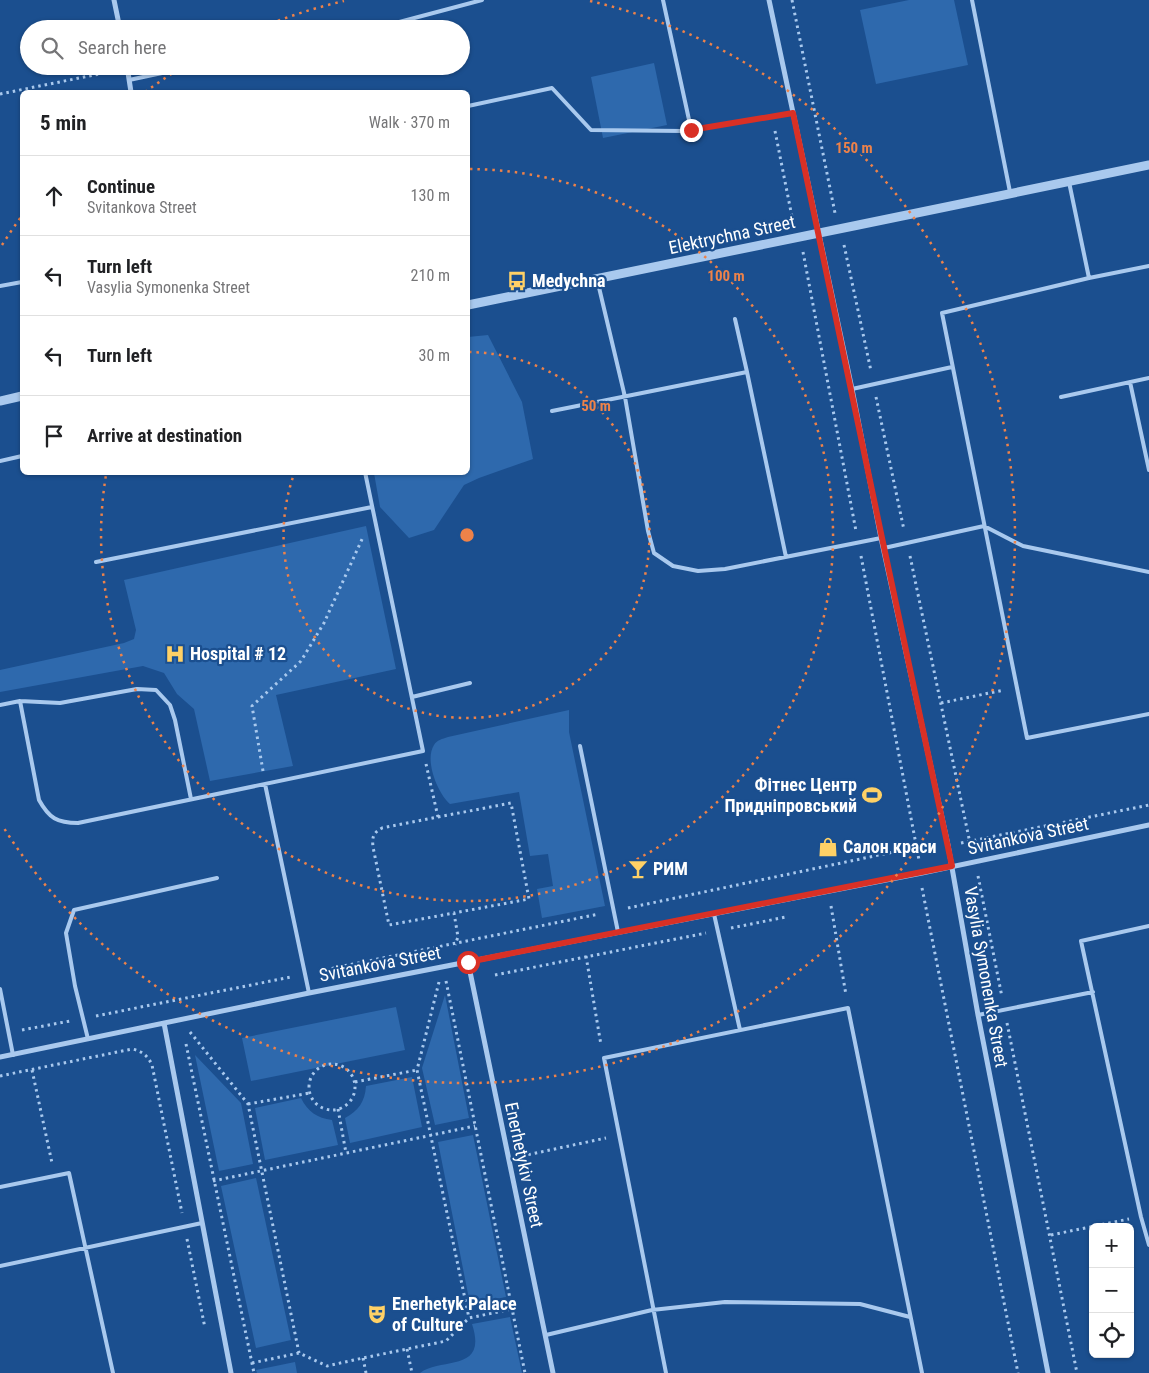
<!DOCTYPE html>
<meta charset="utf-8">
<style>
:root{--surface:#fff;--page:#f2f2f2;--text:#202124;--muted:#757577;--line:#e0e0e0}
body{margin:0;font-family:"Roboto Condensed",sans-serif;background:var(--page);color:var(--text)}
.controls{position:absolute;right:15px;bottom:15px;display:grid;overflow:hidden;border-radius:8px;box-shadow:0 1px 4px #0004}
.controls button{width:45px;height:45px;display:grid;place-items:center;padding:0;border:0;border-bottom:1px solid var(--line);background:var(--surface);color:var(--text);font:25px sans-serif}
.stop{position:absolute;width:15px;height:15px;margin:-11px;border:4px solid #d93025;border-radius:50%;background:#fff}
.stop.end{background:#d93025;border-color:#fff;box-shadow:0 1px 5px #0008}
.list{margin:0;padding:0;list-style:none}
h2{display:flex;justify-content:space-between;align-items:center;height:65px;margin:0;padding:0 20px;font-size:21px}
h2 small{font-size:16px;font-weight:400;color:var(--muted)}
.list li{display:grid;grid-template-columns:32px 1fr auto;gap:15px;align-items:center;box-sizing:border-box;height:80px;padding:0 20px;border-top:1px solid var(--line)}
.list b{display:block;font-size:19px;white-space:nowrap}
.list p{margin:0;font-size:16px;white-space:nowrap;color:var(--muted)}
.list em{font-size:16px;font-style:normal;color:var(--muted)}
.icon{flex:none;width:28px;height:28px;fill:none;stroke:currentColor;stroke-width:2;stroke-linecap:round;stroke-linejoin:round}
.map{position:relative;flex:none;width:1149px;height:1373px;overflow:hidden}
.search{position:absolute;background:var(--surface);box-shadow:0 1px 4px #0004;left:20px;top:20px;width:450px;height:55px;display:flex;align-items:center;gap:12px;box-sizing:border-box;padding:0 18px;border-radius:28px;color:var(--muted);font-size:19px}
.panel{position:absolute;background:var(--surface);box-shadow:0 1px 4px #0004;left:20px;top:90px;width:450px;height:385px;border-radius:8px}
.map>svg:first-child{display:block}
</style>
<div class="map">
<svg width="1149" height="1373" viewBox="0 0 1149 1373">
<rect width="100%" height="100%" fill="#1b4f8f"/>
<path fill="#2e69ad" d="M 909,0 L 954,0 L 968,65 L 876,84 L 860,10 Z
M 654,63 L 667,125 L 603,138 L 591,77 Z
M 488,335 L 522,402 L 533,459 L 479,478 L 464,485 L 434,530 L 409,538 L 380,507 L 374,473 L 468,472 L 468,337 Z
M 366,526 L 396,669 L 276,695 L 293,766 L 210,781 L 194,709 L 177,694 L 164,673 L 143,666 L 0,692 L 0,670 L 124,643 L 134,639 L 136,630 L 124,580 Z
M 569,710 L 569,732 L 605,906 L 542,918 L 537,889 L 553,886 L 548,854 L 530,856 L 519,792 L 450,804 C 438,794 424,760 434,745 C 437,740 442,739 448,737 Z
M 445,995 L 469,1118 L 435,1125 L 422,1068 Z
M 396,1007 L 405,1050 L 251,1081 L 242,1038 Z
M 195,1055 L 241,1103 L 253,1164 L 219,1171 Z
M 412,1077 L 422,1127 L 350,1143 L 345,1118 C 358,1111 365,1102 366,1086 Z
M 301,1098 C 308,1112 317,1118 332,1120 L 338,1145 L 265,1160 L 255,1108 Z
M 473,1135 L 506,1297 L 470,1304 L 438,1142 Z
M 256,1178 L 291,1340 L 256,1348 L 221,1186 Z
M 510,1317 L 522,1373 L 420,1373 C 442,1357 488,1373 472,1324 Z
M 295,1362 L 297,1373 L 257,1373 L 256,1370 Z"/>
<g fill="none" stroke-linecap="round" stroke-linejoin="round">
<path stroke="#a9c9ee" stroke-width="3" stroke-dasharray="2.5 4" stroke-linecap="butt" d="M 792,0 L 835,213
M 0,94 L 114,71
M 775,131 L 793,222
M 844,245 L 871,371
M 803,252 L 856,531
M 876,397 L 904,530
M 861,556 L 919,860
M 910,556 L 971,848
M 941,703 L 1004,690
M 426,764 L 438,817 L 382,828 C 373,833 372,837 373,847 L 389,925 L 454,913 L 458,937 L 455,945
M 263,771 L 252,706 L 301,661 L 324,623 L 363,537
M 438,817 L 511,803 L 529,899 L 454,913
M 961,843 L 1149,805
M 978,876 L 1002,997
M 922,888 L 1018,1373
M 831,906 L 846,995
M 628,908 L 917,847 L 935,846
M 731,928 L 786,917
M 586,956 L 601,1045
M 319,971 L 599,914
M 495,975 L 706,933
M 446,981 L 525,1373
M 439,982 L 417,1070 L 469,1318
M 96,1016 L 291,977
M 1007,1023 L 1077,1373
M 22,1030 L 70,1021
M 190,1032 L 248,1104 L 299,1353
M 186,1044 L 254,1373
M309 1087a23 23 0 1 1 46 0a23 23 0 1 1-46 0Z
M 32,1070 L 52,1163
M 0,1076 L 132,1049 C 142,1051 148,1056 152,1065 L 182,1213
M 355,1082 L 417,1070
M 248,1104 L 310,1093
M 338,1109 L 346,1153
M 522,1156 L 606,1138
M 213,1181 L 475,1126
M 1051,1235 L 1129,1219
M 187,1239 L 205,1328
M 407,1349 L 412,1373
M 363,1358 L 366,1373
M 252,1363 L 299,1353 L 327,1366 L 363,1358 L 446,1341 L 469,1318 L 512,1309"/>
<path stroke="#a9c9ee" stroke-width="4" d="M 663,0 L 691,129
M 972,0 L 1010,192
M 373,29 L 482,0
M 129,80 L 195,66
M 468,106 L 552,88 L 591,130 L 683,131 L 793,113
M 1069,182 L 1089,278 L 1149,266
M 1089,278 L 942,313 L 1027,738 L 1149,714
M 597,279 L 625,397 L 648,531 L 654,553 L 673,566 L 698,571 L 725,569 L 881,538
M 0,286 L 22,282
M 735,319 L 747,372
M 1130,382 L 1149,470
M 852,389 L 952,367
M 1061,397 L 1149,378
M 552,411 L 747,372 L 786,557
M 0,461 L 22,456
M 884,548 L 984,526 L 1023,546 L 1149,572
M 96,562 L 372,507
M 412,697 L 470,683
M 20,701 L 39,800 C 49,818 57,823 78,823 L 423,751 L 365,472
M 0,705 L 20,701 L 60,703 L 137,689 L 156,690 L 170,705 L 175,720 L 191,799
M 580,746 L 618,932
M 265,784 L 309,993
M 714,914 L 740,1030
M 1149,926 L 1081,941 L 1141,1217 L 1149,1245
M 0,989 L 13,1055
M 978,1015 L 1093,992
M 88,1039 L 75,986 L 66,933 L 74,910 L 217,878
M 0,1187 L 69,1173 L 113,1373
M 0,1266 L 202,1223
M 546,1335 L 652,1310 L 725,1302 L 860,1304 L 910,1317
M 666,1373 L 604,1058 L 848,1008 L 922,1373"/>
<path stroke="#a9c9ee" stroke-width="5" d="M 114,0 L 120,29
M 769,0 L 852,389 L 881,538 L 948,845 L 978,1015 L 1048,1373
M 127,66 L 131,92
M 468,962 L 553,1373
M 164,1023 L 231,1373
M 0,1057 L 309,993 L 922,873 L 1149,825"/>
<path stroke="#a9c9ee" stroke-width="9" d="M 468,305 C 695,260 922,211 1149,165
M 0,401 L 22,396"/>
</g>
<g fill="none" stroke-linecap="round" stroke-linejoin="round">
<path stroke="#d93025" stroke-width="6" d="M 468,962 L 952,866 L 882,538 L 793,113 L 691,130"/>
</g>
<g fill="none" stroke="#ee8249" stroke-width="2.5" stroke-dasharray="2.5 5">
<path d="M469 352A183 183 0 1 1 294 474"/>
<path d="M470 169A366 366 0 1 1 106 475"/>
<path d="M2 245A548 548 0 0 1 21 217M145 92A548 548 0 0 1 181 68M257 29A548 548 0 0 1 344 1M590 1A548 548 0 1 1 2 825"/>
</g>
<defs>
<symbol id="bus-bare" viewBox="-9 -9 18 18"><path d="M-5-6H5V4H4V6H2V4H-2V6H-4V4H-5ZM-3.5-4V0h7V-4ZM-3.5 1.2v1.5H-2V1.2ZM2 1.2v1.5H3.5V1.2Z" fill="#ffd166" stroke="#1b4f8f" stroke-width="2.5" paint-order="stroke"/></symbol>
<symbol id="hospital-bare" viewBox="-9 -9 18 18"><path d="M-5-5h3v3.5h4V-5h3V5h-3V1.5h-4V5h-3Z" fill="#ffd166" stroke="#1b4f8f" stroke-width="2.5" paint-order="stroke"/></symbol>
<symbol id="stadium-bare" viewBox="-9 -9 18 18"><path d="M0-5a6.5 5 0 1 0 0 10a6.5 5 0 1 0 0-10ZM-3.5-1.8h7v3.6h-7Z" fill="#ffd166" stroke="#1b4f8f" stroke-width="2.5" paint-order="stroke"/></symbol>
<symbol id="shop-bare" viewBox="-9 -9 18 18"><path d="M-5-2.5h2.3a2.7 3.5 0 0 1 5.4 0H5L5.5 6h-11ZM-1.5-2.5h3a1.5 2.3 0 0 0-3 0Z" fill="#ffd166" stroke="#1b4f8f" stroke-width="2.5" paint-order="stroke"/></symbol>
<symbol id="bar-bare" viewBox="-9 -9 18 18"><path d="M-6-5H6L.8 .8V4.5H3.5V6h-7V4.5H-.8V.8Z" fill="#ffd166" stroke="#1b4f8f" stroke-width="2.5" paint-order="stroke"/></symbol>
<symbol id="theatre-bare" viewBox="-9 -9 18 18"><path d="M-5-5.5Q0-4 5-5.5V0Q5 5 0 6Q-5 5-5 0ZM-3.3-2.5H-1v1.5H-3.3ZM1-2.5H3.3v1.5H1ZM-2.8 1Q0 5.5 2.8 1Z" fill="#ffd166" stroke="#1b4f8f" stroke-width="2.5" paint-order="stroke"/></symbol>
</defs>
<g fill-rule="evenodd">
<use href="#bus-bare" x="503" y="267" width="28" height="28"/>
<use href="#hospital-bare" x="161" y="640" width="28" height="28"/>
<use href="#stadium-bare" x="858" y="781" width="28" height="28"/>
<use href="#shop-bare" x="814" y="833" width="28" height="28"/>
<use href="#bar-bare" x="624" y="855" width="28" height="28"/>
<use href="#theatre-bare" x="363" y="1300" width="28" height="28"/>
</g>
<g text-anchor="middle" stroke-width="4.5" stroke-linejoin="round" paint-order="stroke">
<g font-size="18" fill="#fff" stroke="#1b4f8f">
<text transform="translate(732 235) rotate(-12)" y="6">Elektrychna Street</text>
<text transform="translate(1028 836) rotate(-12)" y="6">Svitankova Street</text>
<text transform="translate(380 964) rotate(-11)" y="6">Svitankova Street</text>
<text transform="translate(986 977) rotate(80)" y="6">Vasylia Symonenka Street</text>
<text transform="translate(524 1165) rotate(78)" y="6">Enerhetykiv Street</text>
</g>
<g font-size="18" font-weight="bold" fill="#fff" stroke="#1b4f8f" text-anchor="start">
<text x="532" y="287">Medychna</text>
<text x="190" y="660">Hospital # 12</text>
<text x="857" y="791" text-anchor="end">Фітнес Центр<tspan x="857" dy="21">Придніпровський</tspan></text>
<text x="843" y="853">Салон краси</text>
<text x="653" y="875">РИМ</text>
<text x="392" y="1310">Enerhetyk Palace<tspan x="392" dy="21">of Culture</tspan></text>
</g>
</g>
<circle cx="467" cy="535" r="8" fill="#ee8249" stroke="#1b4f8f" stroke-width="2.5"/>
<g font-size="15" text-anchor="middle" font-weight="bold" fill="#ee8249" stroke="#1b4f8f" stroke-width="4.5" stroke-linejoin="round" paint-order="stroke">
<text x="854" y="153">150 m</text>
<text x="726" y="281">100 m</text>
<text x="596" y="411">50 m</text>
</g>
</svg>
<div class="controls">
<button>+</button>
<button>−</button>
<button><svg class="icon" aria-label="locate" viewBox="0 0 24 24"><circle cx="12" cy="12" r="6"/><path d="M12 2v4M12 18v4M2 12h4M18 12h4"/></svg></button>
</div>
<div class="stop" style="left:468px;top:962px"></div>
<div class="stop end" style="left:691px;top:130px"></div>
<div class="search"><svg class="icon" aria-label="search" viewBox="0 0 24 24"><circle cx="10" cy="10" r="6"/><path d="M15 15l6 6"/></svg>Search here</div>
<section class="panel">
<h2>5 min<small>Walk · 370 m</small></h2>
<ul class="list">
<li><svg class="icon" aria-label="ahead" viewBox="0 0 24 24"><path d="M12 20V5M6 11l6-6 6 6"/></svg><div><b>Continue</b><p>Svitankova Street</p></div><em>130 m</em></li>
<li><svg class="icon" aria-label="left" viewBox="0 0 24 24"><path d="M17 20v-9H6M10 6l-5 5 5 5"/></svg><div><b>Turn left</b><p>Vasylia Symonenka Street</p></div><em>210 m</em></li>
<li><svg class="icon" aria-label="left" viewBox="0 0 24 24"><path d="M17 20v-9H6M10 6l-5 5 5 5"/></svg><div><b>Turn left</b></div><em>30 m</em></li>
<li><svg class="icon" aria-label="arrive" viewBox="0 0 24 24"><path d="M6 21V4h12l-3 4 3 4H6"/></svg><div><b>Arrive at destination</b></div></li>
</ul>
</section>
</div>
